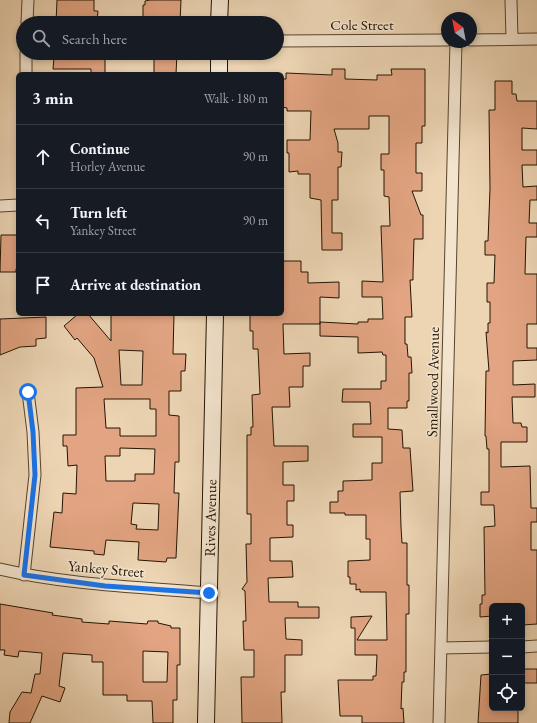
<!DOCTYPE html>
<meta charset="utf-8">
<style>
:root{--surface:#171b24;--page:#20242c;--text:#f1f3f6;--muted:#9ea1a6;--line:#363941}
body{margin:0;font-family:"EB Garamond",serif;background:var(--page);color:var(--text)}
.controls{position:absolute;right:12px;bottom:12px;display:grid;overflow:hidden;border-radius:6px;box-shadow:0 2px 6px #0003}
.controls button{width:36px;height:36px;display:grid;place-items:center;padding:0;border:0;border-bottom:1px solid var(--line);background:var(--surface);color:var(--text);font:20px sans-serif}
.compass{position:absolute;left:441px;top:12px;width:36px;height:36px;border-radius:50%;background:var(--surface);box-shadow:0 2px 6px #0003;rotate:328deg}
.stop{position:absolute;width:12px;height:12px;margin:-9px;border:3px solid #1a73e8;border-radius:50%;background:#fff}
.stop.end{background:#1a73e8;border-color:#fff;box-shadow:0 1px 4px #0008}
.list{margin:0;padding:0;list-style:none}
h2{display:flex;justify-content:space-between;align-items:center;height:52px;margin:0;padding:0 16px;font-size:17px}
h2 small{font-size:13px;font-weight:400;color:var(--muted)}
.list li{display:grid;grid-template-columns:26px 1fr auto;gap:12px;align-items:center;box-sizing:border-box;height:64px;padding:0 16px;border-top:1px solid var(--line)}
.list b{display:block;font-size:15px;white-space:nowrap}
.list p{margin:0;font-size:13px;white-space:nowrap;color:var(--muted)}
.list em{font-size:13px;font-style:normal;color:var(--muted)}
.icon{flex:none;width:22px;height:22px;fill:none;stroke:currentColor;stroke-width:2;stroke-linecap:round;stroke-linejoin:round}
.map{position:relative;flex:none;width:537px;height:723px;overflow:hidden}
.search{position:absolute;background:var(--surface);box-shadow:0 2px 6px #0003;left:16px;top:16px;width:268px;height:44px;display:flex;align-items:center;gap:10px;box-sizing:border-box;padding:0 14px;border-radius:22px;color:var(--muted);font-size:15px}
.panel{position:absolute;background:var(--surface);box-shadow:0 2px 6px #0003;left:16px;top:72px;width:268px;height:244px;border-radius:6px}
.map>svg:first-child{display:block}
</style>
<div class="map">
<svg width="537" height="723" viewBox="0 0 537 723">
<rect width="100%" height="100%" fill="#edd5b4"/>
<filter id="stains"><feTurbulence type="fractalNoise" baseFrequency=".005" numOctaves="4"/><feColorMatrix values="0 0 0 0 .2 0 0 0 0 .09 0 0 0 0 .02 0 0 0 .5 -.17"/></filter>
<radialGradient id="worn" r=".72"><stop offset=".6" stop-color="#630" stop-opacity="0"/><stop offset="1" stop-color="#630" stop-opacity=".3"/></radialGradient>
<path fill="#e2a482" stroke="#241402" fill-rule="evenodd" d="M 57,0 L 94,0 L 94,11 L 98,11 L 97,21 L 92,21 L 92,23 L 56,23 Z
M 150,0 L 181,0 L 180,23 L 143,23 L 143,5 L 145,5 L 145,1 Z
M 59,53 L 105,53 L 105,74 L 91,74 L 91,69 L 53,69 L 54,57 L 59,57 Z
M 154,53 L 177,53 L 176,74 L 154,74 Z
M 332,69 L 345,69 L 345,79 L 377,80 L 377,75 L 392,75 L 391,69 L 425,69 L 425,126 L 422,126 L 422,143 L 416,143 L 416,173 L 422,173 L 422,191 L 412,191 L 421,215 L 423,215 L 423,239 L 414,239 L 413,273 L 413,280 L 410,280 L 412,317 L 405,317 L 405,344 L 407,344 L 408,357 L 411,357 L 412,373 L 409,373 L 409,401 L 407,401 L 407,408 L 388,408 L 388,429 L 402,430 L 403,448 L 410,448 L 413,491 L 400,492 L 401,527 L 402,543 L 407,543 L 407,585 L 409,585 L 409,614 L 406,614 L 406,672 L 404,672 L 404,682 L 402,682 L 401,709 L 403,708 L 404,723 L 362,723 L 362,716 L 340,716 L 338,680 L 373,680 L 373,676 L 376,676 L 377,655 L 355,655 L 355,628 L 351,628 L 351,617 L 372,616 L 357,640 L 387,640 L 386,592 L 360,592 L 360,589 L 356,590 L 356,584 L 350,584 L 350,577 L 348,577 L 348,561 L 370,560 L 370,539 L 366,539 L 366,515 L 345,515 L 345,513 L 330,513 L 330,502 L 338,502 L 338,491 L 343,491 L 343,481 L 372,480 L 372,463 L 382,463 L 382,437 L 353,437 L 353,424 L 371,424 L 370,402 L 342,402 L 343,389 L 381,389 L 381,381 L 386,381 L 386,355 L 383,355 L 382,352 L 358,353 L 358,337 L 320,336 L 320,322 L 358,324 L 358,322 L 368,322 L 368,319 L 383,319 L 382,297 L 362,297 L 362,281 L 383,282 L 381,226 L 390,226 L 389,197 L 384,196 L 384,170 L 381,170 L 381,154 L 389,154 L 389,116 L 369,116 L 369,129 L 334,129 L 338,143 L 338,152 L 342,152 L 341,167 L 338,167 L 338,200 L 332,200 L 332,233 L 342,233 L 342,250 L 322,250 L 321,200 L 310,198 L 310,174 L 298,174 L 298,171 L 289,172 L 289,153 L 287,153 L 287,140 L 310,140 L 311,111 L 287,111 L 287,108 L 282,107 L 282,79 L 286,79 L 286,73 L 332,75 Z
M 495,81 L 512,81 L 512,94 L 516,94 L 517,101 L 537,101 L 537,129 L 522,128 L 522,150 L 537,150 L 537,165 L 522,165 L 523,187 L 537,186 L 537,200 L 530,200 L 529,223 L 537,223 L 537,237 L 526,237 L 525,274 L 537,274 L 537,324 L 527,324 L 527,348 L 537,348 L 537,360 L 513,361 L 513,385 L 535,384 L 535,397 L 512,397 L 513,423 L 521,423 L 522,427 L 527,427 L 527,442 L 501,442 L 501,467 L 530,466 L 531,508 L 537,508 L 537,522 L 531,522 L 531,550 L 537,550 L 537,624 L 522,625 L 522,606 L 492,606 L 492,616 L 480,617 L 480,604 L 482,604 L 482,595 L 485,595 L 484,527 L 495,526 L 494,505 L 481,505 L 481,492 L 489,492 L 489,449 L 487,449 L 486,436 L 485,436 L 486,371 L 489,371 L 486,332 L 488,333 L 488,323 L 490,323 L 490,302 L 487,302 L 487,283 L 494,283 L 495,255 L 485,255 L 485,241 L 488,241 L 490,189 L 489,110 L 495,110 Z
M 1,235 L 18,235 L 18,269 L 16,269 L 16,272 L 0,272 Z
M 282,261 L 301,261 L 301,272 L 308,272 L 308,283 L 339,282 L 339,298 L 320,297 L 320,324 L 283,324 L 284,354 L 310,353 L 310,366 L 303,366 L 303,387 L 289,387 L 290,407 L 272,407 L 274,446 L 308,446 L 308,461 L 283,462 L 283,485 L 294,485 L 294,501 L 287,501 L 287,525 L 293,525 L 293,537 L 270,538 L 270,561 L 292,561 L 293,577 L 268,578 L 269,602 L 298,602 L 298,607 L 319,607 L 319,618 L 285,618 L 286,639 L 302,640 L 302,655 L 285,655 L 285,692 L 281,692 L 282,723 L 242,723 L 241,677 L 254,677 L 254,650 L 244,650 L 243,621 L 246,621 L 245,591 L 242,589 L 247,582 L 246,544 L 251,544 L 251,514 L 247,514 L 247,435 L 251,435 L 251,427 L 253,427 L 252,395 L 260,394 L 258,349 L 253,349 L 253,331 L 250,331 L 250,314 L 282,314 Z
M 78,314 L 88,314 L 111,341 L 111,314 L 174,314 L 173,354 L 186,354 L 185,371 L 181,371 L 181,391 L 169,391 L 169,415 L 179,416 L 179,462 L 175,462 L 174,493 L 179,493 L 176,558 L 167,558 L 166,562 L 138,560 L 139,542 L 106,540 L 104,555 L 94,554 L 94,551 L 50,547 L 54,512 L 62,513 L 63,493 L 76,494 L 77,465 L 68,466 L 67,446 L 63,446 L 63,435 L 76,435 L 76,388 L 103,387 L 94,358 L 77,338 L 75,340 L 64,326 ZM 119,350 L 143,351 L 142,385 L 121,385 ZM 104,399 L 150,399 L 150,409 L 156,409 L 156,436 L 120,436 L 120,428 L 106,428 ZM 120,448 L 155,449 L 154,474 L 135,474 L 135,481 L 106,481 L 105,456 L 120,456 ZM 133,503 L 159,504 L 158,530 L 136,529 L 137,525 L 131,524 Z
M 46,317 L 46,338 L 36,339 L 36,346 L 20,347 L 0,355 L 0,319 Z
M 0,604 L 53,613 L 52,615 L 82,619 L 82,622 L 109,624 L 109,621 L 147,624 L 148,621 L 158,621 L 158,623 L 171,626 L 171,628 L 180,628 L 180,665 L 177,665 L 177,700 L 173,700 L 173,723 L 153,723 L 152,701 L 127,701 L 127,695 L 103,695 L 103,662 L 92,662 L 92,655 L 63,653 L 59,686 L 65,688 L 60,702 L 42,696 L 30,723 L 9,723 L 10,712 L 22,692 L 31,693 L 35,674 L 40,674 L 42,653 L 19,651 L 18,657 L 4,655 L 5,650 L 0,650 ZM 143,651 L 168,652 L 167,682 L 143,682 Z
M 522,669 L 537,669 L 537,683 L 522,683 Z
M 492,674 L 492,708 L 518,708 L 518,723 L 478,723 L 481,675 Z"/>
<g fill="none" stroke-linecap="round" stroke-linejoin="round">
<defs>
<path id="street" d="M 511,0 L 512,39
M 27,23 L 28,0
M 471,40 L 537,39
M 277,41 L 447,40
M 26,74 L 26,53
M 0,206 L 18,205
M 0,569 C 69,585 139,587 209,593
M 24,575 L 35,475 L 33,432 L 28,392
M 522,647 L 537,646
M 441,648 L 492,647
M 439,723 L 456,42"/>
<g id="secondary">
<path d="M 219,23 L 220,0"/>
<path d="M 219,74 L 219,53"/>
<path id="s1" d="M 206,723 L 215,314"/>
</g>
</defs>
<use href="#street" stroke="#56442e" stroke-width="13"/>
<use href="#secondary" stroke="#241402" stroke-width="18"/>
<use href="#street" stroke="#f3e4ce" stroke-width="11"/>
<use href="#secondary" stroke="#f3e4ce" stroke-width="16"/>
</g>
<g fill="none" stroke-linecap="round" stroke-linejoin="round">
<path stroke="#1a73e8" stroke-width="5" d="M 28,392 L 33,432 L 35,475 L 24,575 L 105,586 L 209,593"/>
</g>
<g text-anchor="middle" stroke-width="3" stroke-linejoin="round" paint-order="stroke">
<g font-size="15" fill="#241402" stroke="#f3e4ce">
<text x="362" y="30">Cole Street</text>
<text transform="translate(433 382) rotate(-89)" y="5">Smallwood Avenue</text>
<text dy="5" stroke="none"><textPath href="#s1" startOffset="205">Rives Avenue</textPath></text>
<text transform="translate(106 569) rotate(5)" y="5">Yankey Street</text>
</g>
</g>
<rect width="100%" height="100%" filter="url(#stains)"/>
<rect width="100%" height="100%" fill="url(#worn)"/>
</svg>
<div class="controls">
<button>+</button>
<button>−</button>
<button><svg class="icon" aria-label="locate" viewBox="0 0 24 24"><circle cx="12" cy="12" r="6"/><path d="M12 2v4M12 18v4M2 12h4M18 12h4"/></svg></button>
</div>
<svg class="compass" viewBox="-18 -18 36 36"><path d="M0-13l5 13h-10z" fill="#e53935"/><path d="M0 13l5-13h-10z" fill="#9ea1a6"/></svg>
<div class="stop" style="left:28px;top:392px"></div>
<div class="stop end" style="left:209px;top:593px"></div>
<div class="search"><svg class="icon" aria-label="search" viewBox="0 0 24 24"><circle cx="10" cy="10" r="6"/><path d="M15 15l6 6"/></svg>Search here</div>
<section class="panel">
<h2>3 min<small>Walk · 180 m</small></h2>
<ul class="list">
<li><svg class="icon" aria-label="ahead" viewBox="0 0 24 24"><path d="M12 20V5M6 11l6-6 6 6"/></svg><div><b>Continue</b><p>Horley Avenue</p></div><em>90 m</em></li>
<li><svg class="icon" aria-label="left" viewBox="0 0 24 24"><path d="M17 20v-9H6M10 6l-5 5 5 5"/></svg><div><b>Turn left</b><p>Yankey Street</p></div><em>90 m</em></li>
<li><svg class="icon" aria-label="arrive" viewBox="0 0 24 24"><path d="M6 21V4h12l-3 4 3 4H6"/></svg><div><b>Arrive at destination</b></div></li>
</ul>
</section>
</div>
